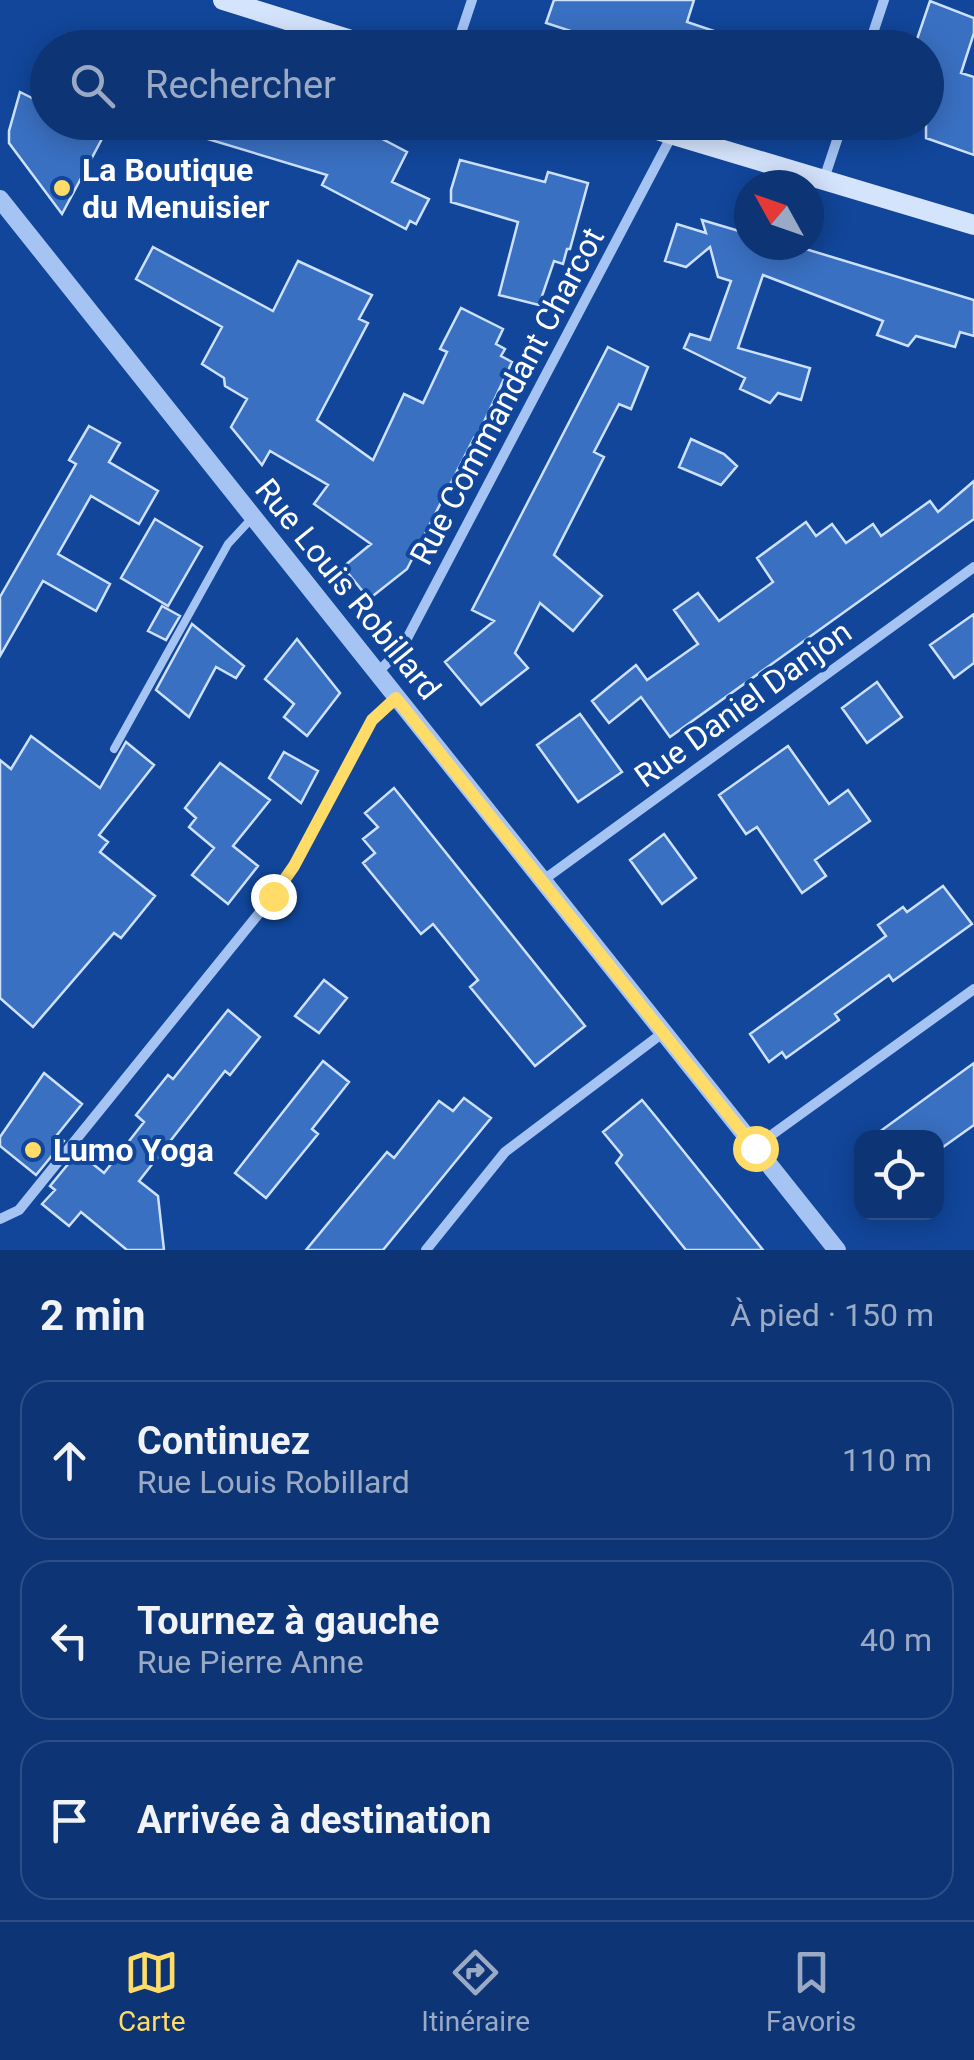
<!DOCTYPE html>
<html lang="fr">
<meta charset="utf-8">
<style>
:root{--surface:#0d3474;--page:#163c79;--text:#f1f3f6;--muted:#9aaac5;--line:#2d4f86;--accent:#ffdb68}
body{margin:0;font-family:Roboto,sans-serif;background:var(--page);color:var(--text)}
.controls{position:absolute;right:30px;bottom:30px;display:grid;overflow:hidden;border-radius:20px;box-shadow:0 5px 25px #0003}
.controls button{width:90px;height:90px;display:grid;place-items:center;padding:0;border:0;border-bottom:2px solid var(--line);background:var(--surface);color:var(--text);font:50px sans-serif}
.compass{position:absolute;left:734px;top:170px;width:90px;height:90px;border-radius:50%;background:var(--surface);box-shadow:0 5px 25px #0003;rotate:310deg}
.stop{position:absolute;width:30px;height:30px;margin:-22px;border:8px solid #ffdb68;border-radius:50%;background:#fff}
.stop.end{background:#ffdb68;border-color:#fff;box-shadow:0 2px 10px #0008}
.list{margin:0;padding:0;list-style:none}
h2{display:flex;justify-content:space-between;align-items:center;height:130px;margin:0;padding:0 40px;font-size:42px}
h2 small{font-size:32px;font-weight:400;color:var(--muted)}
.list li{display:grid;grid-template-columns:65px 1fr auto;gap:30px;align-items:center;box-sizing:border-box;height:160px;margin:0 20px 20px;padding:0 20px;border:2px solid var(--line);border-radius:30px}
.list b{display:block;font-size:38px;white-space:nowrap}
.list p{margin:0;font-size:32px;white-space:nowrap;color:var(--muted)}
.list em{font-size:32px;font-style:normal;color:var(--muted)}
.icon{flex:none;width:55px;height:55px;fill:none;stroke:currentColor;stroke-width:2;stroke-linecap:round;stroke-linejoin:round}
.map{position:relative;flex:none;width:974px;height:1250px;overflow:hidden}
.search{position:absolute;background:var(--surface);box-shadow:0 5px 25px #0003;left:30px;right:30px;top:30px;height:110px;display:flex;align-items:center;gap:25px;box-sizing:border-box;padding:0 35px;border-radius:55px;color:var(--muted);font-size:38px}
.sheet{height:670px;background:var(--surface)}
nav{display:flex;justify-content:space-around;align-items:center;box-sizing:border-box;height:140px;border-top:2px solid var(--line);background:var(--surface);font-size:28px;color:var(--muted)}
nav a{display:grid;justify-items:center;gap:5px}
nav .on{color:var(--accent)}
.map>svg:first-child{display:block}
</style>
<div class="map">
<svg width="974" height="1250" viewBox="0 0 974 1250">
<rect width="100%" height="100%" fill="#11469a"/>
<path fill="#3a70c2" stroke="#cde1fe" stroke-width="2.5" d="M 554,0 L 694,0 L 687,22 L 747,42 L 746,48 L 644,48 L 606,34 L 604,42 L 546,23 Z
M 930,1 L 974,18 L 974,33 L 961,73 L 974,77 L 974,155 L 926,138 L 926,48 L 914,48 Z
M 20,92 L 48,106 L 48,122 L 79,122 L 104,135 L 62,214 L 9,143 L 9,131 Z
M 179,122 L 350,122 L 407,152 L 392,182 L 429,199 L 416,224 L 410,221 L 406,229 L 322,185 L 327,175 L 178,130 Z
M 460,160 L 545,182 L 548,172 L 588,183 L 570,249 L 567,249 L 563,264 L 554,261 L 539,305 L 499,295 L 518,222 L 451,202 L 451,190 Z
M 702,220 L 749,234 L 749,245 L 799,247 L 974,300 L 974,336 L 960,332 L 955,347 L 916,336 L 908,346 L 877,335 L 883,321 L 763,275 L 738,348 L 810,368 L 801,400 L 778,393 L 770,403 L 740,389 L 745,378 L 684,348 L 690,334 L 710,340 L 731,281 L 718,277 L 710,247 L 686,267 L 665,261 L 677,224 L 706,233 Z
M 153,247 L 273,311 L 298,261 L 372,295 L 359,319 L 368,323 L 317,420 L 373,460 L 404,394 L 423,403 L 447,352 L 440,349 L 461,308 L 503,329 L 496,344 L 505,349 L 501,356 L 512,362 L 476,439 L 474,438 L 407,569 L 369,599 L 343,567 L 371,544 L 314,504 L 328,485 L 270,451 L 262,465 L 231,427 L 247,399 L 225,386 L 224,378 L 202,364 L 222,327 L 136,279 Z
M 608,347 L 648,367 L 631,409 L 619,404 L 594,452 L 604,457 L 554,555 L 602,596 L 573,631 L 540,603 L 515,653 L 528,668 L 481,705 L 445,662 L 494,621 L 472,610 Z
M 89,426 L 120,443 L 109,462 L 158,491 L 139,524 L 91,496 L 58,554 L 110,584 L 96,611 L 43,581 L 0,656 L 0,597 L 76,464 L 69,460 Z
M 691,439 L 724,454 L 737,466 L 721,485 L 679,467 Z
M 974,481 L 974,519 L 670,737 L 641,697 L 609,723 L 592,701 L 636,665 L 647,680 L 698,644 L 674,610 L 698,593 L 719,621 L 773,582 L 757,558 L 806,522 L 816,536 L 832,524 L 846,543 L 873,524 L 881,536 L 930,501 L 938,512 Z
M 155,519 L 202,547 L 168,606 L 121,578 Z
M 162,606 L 180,616 L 166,640 L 148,631 Z
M 974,614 L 974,663 L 954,678 L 930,645 Z
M 192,624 L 244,666 L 236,678 L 216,667 L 189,717 L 156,690 Z
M 297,639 L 340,693 L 307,736 L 284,717 L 294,704 L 265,679 Z
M 877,682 L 902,717 L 867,743 L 842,708 Z
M 580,714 L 622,772 L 578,802 L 537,745 Z
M 31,736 L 100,788 L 126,742 L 154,765 L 99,835 L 108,842 L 100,852 L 155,896 L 121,938 L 114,933 L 33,1027 L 0,998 L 0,760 L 11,769 Z
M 788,746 L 829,804 L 848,790 L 870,821 L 815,860 L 826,876 L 802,893 L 757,827 L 746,834 L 719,795 Z
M 284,752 L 318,771 L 301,803 L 269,778 Z
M 220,763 L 270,800 L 233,846 L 258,866 L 228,904 L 192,875 L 214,848 L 189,827 L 196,818 L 185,808 Z
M 394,788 L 585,1026 L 535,1066 L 470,987 L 478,980 L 433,924 L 421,934 L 363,863 L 375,853 L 363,839 L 378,827 L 365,813 Z
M 664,834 L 696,878 L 662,904 L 630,860 Z
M 943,886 L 972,924 L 893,981 L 889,975 L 835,1014 L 839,1020 L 786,1058 L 782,1052 L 769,1062 L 750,1034 L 886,936 L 878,925 L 903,907 L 907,912 Z
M 324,980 L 347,998 L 319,1033 L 295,1016 Z
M 228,1010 L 260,1037 L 230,1075 L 225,1071 L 139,1181 L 158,1196 L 164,1250 L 127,1250 L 81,1212 L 69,1226 L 42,1204 L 55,1190 L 50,1186 L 78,1152 L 104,1173 L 144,1122 L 136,1115 L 168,1075 L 173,1079 Z
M 323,1061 L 349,1082 L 312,1129 L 318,1134 L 266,1198 L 235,1173 Z
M 974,1063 L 974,1125 L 936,1152 L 936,1138 L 871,1138 Z
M 44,1073 L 82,1104 L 57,1135 L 64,1141 L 36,1175 L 0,1146 L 0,1137 Z
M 464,1098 L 491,1118 L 383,1250 L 306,1250 L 387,1152 L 394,1158 L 439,1101 L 453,1111 Z
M 642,1100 L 656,1117 L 763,1250 L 686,1250 L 616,1163 L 622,1155 L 603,1132 Z"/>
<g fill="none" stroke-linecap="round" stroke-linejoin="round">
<path stroke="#a5c4f4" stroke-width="8" d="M 114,749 L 228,544 L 252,518"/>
<path stroke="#a5c4f4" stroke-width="10" d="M 456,48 L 472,0
M 868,48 L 884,0
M 824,179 L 843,122
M 377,673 L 402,648 L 672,135
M 542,881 L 974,567
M 755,1147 L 974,989
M 0,1219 L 19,1210 L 273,896 L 294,866 L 372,721 L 396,699
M 426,1250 L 505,1152 L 664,1032"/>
<path stroke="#a5c4f4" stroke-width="18" d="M 0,199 L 837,1250"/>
<path stroke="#d5e4fd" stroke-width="20" d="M 223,0 L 377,48
M 630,122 L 974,225"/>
</g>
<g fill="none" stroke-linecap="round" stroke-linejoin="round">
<path stroke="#ffdb68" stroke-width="12" d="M 273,896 L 294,866 L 372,720 L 396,698 L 755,1148"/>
</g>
<g fill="#ffdb68" stroke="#11469a" stroke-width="4">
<circle cx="62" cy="188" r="10"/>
<circle cx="33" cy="1150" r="10"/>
</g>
<g text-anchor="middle" stroke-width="8" stroke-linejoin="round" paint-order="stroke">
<g font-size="32" font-weight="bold" fill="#fff" stroke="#11469a" text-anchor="start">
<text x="82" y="181">La Boutique<tspan x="82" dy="37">du Menuisier</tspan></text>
<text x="53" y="1161">Lumo Yoga</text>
</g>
<g font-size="32" fill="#fff" stroke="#11469a">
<text transform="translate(507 396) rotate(-62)" y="11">Rue Commandant Charcot</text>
<text transform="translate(348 589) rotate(51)" y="11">Rue Louis Robillard</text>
<text transform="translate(743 704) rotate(-36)" y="11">Rue Daniel Danjon</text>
</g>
</g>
</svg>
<div class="controls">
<button><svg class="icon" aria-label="locate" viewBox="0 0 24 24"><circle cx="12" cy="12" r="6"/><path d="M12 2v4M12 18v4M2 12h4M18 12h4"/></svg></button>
</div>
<svg class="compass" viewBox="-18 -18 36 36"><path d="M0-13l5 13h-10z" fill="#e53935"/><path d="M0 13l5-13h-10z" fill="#9aaac5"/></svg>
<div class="stop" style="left:755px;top:1148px"></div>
<div class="stop end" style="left:273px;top:896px"></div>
<div class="search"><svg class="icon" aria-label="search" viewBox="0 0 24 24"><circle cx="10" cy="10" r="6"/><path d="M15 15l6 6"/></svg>Rechercher</div>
</div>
<section class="sheet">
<h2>2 min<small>À pied · 150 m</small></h2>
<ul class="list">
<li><svg class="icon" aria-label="ahead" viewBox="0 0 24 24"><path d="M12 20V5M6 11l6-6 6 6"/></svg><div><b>Continuez</b><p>Rue Louis Robillard</p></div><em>110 m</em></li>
<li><svg class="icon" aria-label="left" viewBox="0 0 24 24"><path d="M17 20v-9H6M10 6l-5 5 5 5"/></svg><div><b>Tournez à gauche</b><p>Rue Pierre Anne</p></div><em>40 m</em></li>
<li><svg class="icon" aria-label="arrive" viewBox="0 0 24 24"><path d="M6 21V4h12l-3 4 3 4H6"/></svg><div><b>Arrivée à destination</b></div></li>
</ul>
</section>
<nav>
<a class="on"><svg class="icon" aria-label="map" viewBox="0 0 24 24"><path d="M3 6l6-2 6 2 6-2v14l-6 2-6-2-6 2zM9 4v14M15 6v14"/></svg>Carte</a>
<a><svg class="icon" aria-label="directions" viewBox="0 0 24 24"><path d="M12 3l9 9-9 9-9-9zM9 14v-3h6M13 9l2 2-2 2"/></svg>Itinéraire</a>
<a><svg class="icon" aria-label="saved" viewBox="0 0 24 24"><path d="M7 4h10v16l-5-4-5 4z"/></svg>Favoris</a>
</nav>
